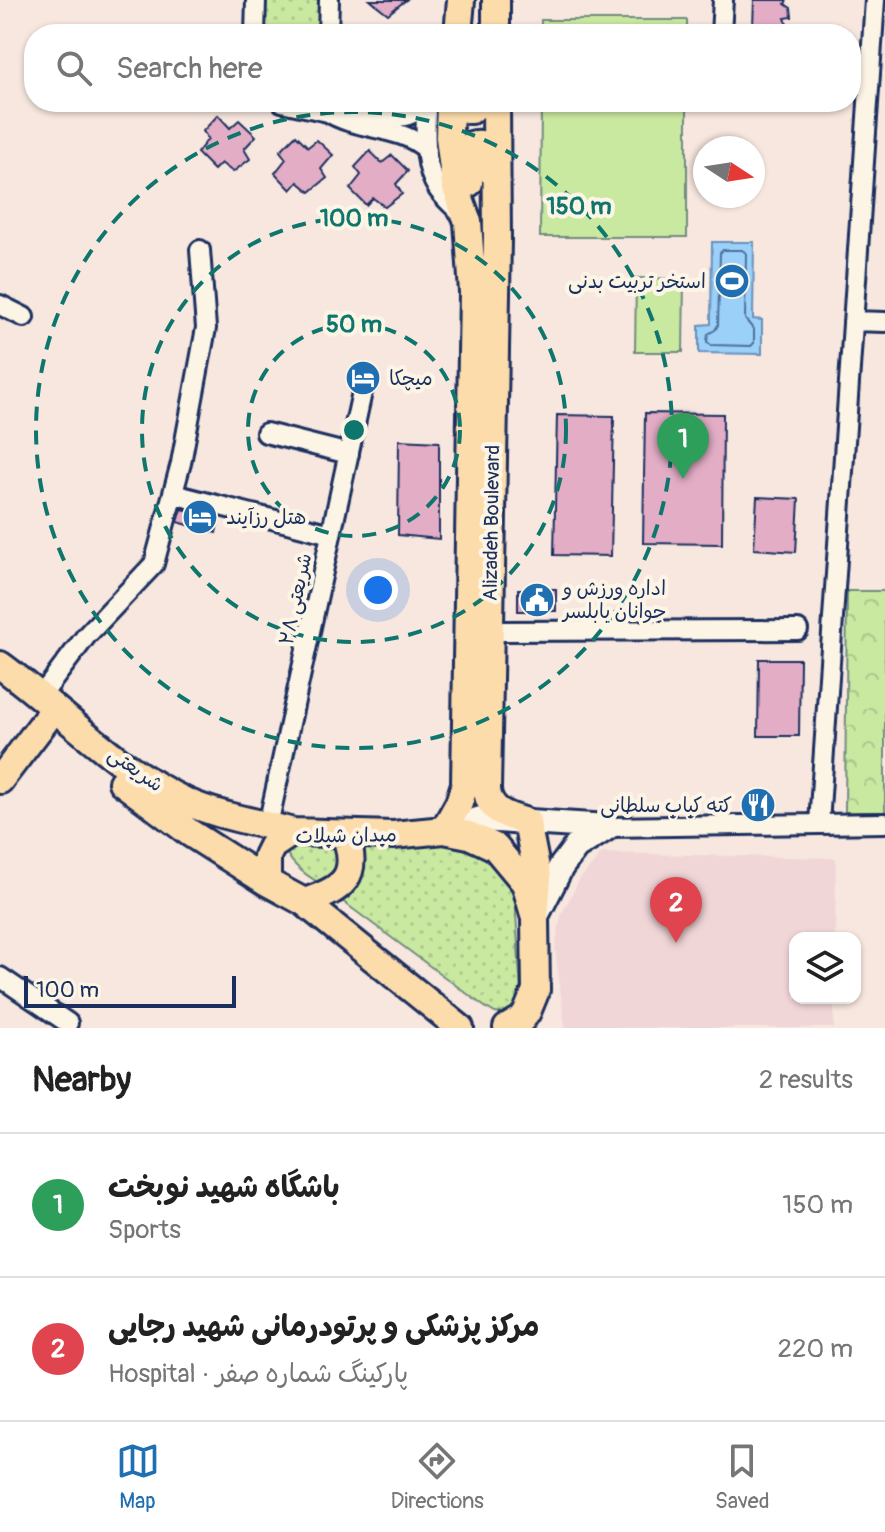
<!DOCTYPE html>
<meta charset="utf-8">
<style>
:root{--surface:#fff;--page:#f2f2f2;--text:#222;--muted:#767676;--line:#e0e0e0;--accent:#1f6fb2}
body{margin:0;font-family:Pangolin,"Playpen Sans Arabic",sans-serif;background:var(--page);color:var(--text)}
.controls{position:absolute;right:24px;bottom:24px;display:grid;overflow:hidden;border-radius:16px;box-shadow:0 2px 6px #0004}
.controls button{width:72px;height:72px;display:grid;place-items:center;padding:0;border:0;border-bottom:2px solid var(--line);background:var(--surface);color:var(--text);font:40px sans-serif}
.compass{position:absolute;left:693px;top:136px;width:72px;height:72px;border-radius:50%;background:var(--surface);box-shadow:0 2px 6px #0004;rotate:102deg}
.scale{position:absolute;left:24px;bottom:20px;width:212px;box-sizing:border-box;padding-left:8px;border:4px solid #1b2f5e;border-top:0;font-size:22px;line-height:28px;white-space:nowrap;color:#1b2f5e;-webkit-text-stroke:6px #fcf5e5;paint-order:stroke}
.you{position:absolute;left:378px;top:590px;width:28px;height:28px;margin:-20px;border:6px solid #fff;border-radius:50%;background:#1a73e8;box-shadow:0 0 0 12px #1a73e833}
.badge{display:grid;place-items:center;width:52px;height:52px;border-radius:50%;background:var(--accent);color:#fff;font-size:26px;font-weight:700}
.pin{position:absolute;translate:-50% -66px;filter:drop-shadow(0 2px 4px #0008)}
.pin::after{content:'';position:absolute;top:42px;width:28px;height:24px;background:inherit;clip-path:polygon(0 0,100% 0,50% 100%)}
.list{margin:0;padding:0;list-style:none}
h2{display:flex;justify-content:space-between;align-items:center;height:104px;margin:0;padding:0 32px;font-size:34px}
h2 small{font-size:26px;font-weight:400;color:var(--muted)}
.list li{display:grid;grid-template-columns:52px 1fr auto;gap:24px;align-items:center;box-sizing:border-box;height:144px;padding:0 32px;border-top:2px solid var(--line)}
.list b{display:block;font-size:30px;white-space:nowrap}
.list p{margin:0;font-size:26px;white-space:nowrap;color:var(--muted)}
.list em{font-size:26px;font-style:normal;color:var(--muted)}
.icon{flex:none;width:44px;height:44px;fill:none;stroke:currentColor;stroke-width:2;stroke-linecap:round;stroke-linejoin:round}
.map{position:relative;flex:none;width:885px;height:1028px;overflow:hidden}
.search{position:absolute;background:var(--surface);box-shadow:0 2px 6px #0004;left:24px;right:24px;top:24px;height:88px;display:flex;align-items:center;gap:20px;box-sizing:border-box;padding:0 28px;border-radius:32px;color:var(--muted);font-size:30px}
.sheet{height:392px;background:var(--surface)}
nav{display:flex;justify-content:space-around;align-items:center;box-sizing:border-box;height:112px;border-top:2px solid var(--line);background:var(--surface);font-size:22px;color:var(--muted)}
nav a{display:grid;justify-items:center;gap:4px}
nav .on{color:var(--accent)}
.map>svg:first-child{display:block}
</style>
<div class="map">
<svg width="885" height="1028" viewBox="0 0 885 1028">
<defs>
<pattern id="grass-dots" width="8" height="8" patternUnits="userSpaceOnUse" patternTransform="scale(2)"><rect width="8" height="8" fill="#c9e8a0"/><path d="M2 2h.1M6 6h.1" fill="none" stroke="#acc78c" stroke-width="1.8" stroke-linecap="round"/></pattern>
<pattern id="forest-crowns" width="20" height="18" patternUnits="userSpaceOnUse" patternTransform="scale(2)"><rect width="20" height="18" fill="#c9e8a0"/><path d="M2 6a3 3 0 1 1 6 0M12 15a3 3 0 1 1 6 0" fill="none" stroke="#acc78c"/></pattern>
</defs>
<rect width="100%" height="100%" fill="#f7e7df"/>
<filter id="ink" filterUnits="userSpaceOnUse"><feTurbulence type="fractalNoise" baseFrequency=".0125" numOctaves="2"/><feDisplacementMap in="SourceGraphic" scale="16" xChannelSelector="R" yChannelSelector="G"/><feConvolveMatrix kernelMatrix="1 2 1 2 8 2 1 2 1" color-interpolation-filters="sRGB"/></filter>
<g filter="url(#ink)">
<path fill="#f1d6d8" d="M 602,853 L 836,858 L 835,938 L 795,938 L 795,998 L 834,998 L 834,1028 L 565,1028 L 555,948 L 561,915 L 580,879 Z"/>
<path fill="url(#grass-dots)" stroke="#728c7f" stroke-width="2" d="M 264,0 L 319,0 L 319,34 L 265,34 Z
M 354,838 L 482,845 L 514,880 L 521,995 L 518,1005 L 505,1014 L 495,1013 L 485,1007 L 334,895 Z
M 292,841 L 337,844 L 342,854 L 334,875 L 321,884 C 307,876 289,864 285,848 Z"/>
<path fill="url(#forest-crowns)" stroke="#728c7f" stroke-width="2" d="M 847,591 L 885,591 L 885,812 L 845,812 Z"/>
<path fill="#c9e8a0" stroke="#728c7f" stroke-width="2" d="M 541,20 L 687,20 L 687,34 L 541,34 Z
M 541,102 L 687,102 L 687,237 L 540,237 Z
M 636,278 L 684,279 L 683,352 L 635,352 Z"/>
<path fill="#9bd0f9" stroke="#6890bb" stroke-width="2" d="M 712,242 L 754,242 L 753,319 L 762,320 L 762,354 L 699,353 L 699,325 L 711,324 Z"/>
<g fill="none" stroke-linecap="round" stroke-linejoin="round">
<path stroke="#4e6f9c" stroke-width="2" d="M 723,250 L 742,250 L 746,253 L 745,319 L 754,330 L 754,343 L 751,346 L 711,345 L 707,342 L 708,334 L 715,330 L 718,325 L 720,253 Z"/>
</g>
<path fill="#e3adc6" stroke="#1b2f5e" stroke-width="2" d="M 370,0 L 406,0 L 388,14 Z
M 754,0 L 787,0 L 785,4 L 791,8 L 792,17 L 785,18 L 791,34 L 757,34 L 753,26 Z
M 218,115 L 230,128 L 239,120 L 256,136 L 244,149 L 250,159 L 233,172 L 221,163 L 214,170 L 197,153 L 208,139 L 203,131 Z
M 296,135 L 308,147 L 317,140 L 333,155 L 321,169 L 327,178 L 310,192 L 298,182 L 291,190 L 275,173 L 286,159 L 280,151 Z
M 370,151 L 382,163 L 392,155 L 408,171 L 396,184 L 402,194 L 385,207 L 373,198 L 366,205 L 350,189 L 361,175 L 355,167 Z
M 645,413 L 723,414 L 722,544 L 643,543 Z
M 557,415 L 614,416 L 611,556 L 554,555 Z
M 399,440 L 439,442 L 439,539 L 398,535 Z
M 757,497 L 799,499 L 796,552 L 754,549 Z
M 182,509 L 219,518 L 216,533 L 178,522 Z
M 518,589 L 556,589 L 556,611 L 518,611 Z
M 759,659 L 800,659 L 799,736 L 758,736 Z"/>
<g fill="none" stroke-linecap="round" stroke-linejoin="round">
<defs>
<path id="street" d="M 255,34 L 256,0
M 328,34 L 329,0
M 721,34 L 723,0
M 282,102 L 328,112 L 328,102
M 426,102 C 426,130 422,165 438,189 C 444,198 453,205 460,213
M 328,112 C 358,131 401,125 427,150
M 328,112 C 332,110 335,108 340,107 C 368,101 402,135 424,102
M 0,305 L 24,317
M 853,321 L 885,322
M 266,433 L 349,454
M 173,494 L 331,534
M 488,631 L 798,630
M 41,696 L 86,636 L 154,564 L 181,463 L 206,328 L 200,250
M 819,824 L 875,0
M 268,825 L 364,383
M 608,827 L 885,823
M 0,977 L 68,1023"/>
<path id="secondary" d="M 444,830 L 481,819 L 608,827
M 536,916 L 561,867 L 576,847 L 608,827"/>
<path id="primary" d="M 458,34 L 461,0
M 496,34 L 496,0
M 457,102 L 463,109 L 471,110 L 480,102
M 496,102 L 497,239 L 487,790 C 489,812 508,816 527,822 L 538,878 L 535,918
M 469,183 L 468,159 L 471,145 C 491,139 490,157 491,171
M 0,665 C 62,710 117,770 187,802 C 221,817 258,822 293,832
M 0,780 L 45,721
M 122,782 L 190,833 L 267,882
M 444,830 L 459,803 L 465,784 L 473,292 L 468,222 L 455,185 L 449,137 L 450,102
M 304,902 C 342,890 361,877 345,834
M 460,1028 L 304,902 L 267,882 L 267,856 L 272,846 L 293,832 L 393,835 L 444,830 L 469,835 L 495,847 L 525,883 L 535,918 L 536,990 L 527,1012 L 522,1019 L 507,1028"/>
</defs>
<use href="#street" stroke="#1b2f5e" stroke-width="24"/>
<use href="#secondary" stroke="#1b2f5e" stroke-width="30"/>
<use href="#primary" stroke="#1b2f5e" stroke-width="32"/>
<use href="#street" stroke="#fcf5e5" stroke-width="18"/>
<use href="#secondary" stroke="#fcf5e5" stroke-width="24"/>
<use href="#primary" stroke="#fddcac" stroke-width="26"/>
</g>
</g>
<g fill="none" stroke="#0f766e" stroke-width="4" stroke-dasharray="14 10">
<circle cx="354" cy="430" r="106"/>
<circle cx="354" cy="430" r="212"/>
<circle cx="354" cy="430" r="318"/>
</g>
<defs>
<symbol id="stadium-disc" viewBox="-11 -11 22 22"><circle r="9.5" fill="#1f6fb2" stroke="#fcf5e5"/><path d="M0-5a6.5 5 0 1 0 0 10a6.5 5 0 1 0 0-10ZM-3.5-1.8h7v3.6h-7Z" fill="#fff"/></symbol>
<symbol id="hotel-disc" viewBox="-11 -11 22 22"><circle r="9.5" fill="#1f6fb2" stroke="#fcf5e5"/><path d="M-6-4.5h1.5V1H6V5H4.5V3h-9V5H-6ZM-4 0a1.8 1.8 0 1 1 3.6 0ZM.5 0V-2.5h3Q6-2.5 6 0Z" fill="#fff"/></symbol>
<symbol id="civic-disc" viewBox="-11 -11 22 22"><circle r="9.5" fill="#1f6fb2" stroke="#fcf5e5"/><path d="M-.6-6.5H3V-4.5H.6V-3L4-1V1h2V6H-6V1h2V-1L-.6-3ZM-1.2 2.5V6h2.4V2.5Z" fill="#fff"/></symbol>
<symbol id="restaurant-disc" viewBox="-11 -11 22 22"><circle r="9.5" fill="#1f6fb2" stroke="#fcf5e5"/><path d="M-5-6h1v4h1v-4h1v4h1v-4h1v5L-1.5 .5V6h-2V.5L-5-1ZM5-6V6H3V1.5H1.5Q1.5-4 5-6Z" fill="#fff"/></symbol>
</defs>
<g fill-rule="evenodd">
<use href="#stadium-disc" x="712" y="261" width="40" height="40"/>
<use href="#hotel-disc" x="343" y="358" width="40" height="40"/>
<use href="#hotel-disc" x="180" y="497" width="40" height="40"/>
<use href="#civic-disc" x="517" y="580" width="40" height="40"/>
<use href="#restaurant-disc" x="738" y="785" width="40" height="40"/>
</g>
<g text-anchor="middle" stroke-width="8" stroke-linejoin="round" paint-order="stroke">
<g font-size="20" fill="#1b2f5e" stroke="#fcf5e5" text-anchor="start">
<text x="706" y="288" text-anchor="end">استخر تربیت بدنی</text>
<text x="389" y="385">میچکا</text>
<text x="226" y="524">هتل رزآیند</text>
<text x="563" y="595">اداره ورزش و<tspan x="563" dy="23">جوانان بابلسر</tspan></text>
<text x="732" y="812" text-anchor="end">کته کباب سلطانی</text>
</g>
<g font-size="20" fill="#1b2f5e" stroke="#fcf5e5">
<text transform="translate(491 523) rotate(-89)" y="7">Alizadeh Boulevard</text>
<text transform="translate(295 599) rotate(-78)" y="7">شریعتی ۲۸</text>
<text transform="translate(136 769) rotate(35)" y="7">شریعتی</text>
<text transform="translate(346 835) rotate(-1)" y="7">میدان شیلات</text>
</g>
</g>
<circle cx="354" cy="430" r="12" fill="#0f766e" stroke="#fcf5e5" stroke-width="4"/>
<g font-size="24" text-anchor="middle" font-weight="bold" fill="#0f766e" stroke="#fcf5e5" stroke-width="8" stroke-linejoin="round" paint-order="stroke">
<text x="579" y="214">150 m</text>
<text x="354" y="226">100 m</text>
<text x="354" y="332">50 m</text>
</g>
</svg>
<div class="controls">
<button><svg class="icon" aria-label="layers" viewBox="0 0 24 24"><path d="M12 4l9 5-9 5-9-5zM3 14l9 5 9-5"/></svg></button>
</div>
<svg class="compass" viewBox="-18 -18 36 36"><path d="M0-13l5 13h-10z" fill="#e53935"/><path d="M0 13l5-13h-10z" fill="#767676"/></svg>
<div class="scale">100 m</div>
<div class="you"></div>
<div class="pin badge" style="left:683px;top:479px;background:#2e9e5b">1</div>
<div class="pin badge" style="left:676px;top:943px;background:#e0444e">2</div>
<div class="search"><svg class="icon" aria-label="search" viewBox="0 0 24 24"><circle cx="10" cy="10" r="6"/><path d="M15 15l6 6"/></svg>Search here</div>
</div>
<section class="sheet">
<h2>Nearby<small>2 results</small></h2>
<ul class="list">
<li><span class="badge" style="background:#2e9e5b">1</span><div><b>باشگاه شهید نوبخت</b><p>Sports</p></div><em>150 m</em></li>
<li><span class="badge" style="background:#e0444e">2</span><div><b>مرکز پزشکی و پرتودرمانی شهید رجایی</b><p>Hospital · پارکینگ شماره صفر</p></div><em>220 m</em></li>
</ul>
</section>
<nav>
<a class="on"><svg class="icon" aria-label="map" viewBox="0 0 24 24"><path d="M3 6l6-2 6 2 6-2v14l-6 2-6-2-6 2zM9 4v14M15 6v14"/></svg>Map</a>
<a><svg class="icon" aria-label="directions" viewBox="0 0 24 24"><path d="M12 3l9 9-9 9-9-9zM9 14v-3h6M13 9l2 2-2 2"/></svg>Directions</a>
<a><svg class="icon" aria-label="saved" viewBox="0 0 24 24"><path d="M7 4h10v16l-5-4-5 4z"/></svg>Saved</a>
</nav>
